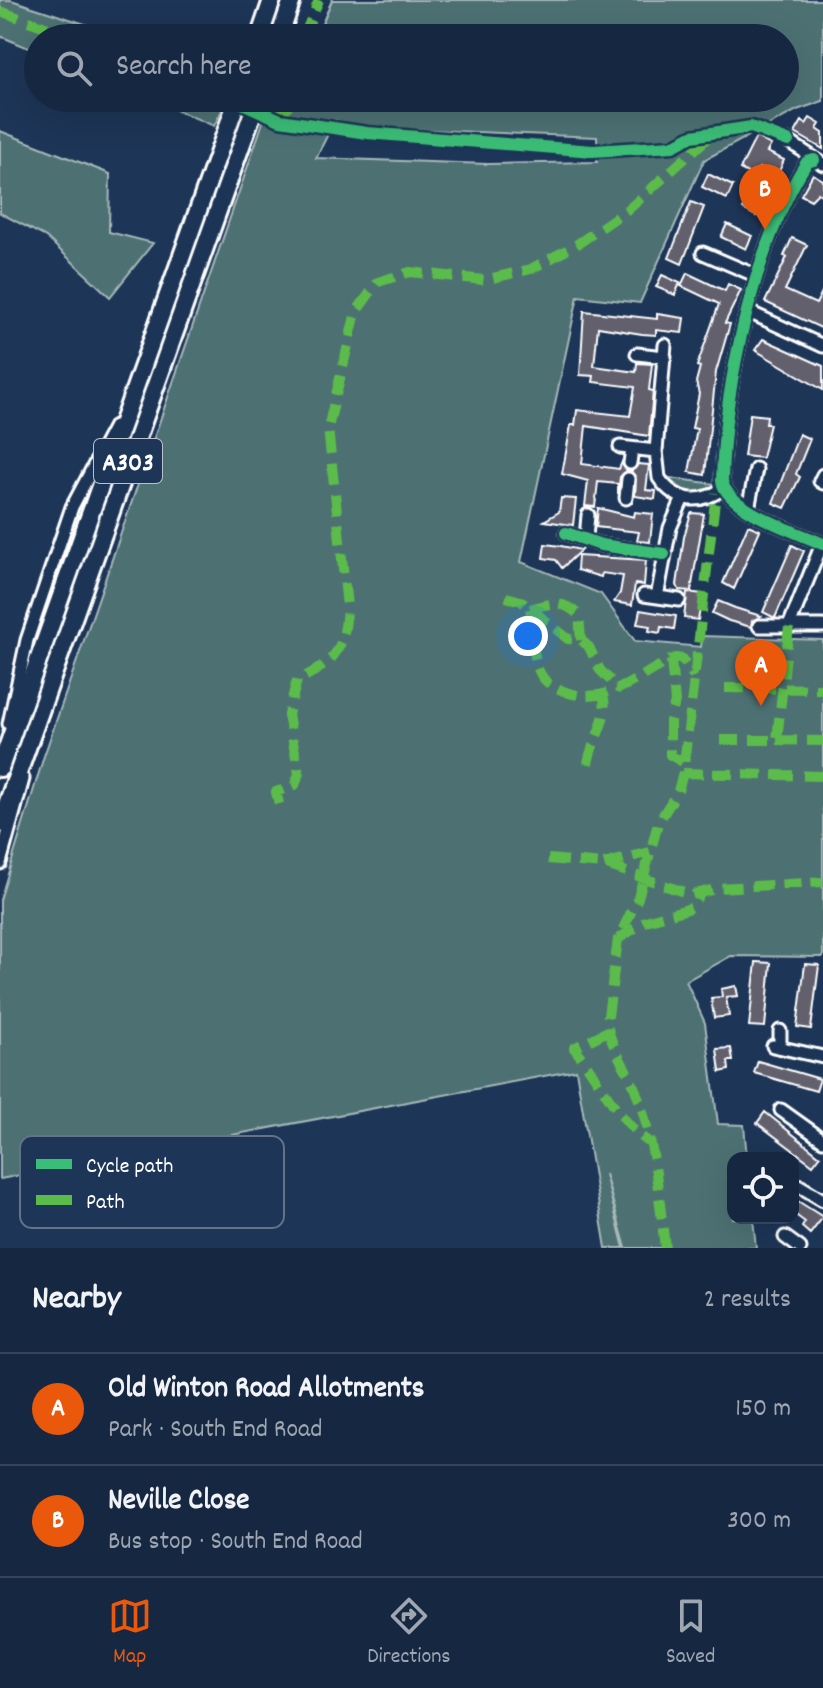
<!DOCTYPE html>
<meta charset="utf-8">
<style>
:root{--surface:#162841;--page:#1f3048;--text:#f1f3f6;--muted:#9ea6b1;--line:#35445a;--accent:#ea580c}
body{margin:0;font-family:Dekko,sans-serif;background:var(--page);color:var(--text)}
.controls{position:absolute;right:24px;bottom:24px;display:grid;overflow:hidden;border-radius:16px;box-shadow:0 8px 32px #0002}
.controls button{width:72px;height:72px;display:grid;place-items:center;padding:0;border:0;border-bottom:2px solid var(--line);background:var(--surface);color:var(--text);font:40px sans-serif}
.you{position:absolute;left:528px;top:636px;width:28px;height:28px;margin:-20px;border:6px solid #fff;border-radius:50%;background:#1a73e8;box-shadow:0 0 0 12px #1a73e833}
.badge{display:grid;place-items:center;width:52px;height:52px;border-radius:50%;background:var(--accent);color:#fff;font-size:26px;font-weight:700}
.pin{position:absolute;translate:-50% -66px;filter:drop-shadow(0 2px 4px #0008)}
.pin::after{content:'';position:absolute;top:42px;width:28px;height:24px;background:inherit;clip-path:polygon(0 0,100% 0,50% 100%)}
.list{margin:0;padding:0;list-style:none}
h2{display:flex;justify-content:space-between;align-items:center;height:104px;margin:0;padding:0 32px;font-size:34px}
h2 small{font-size:26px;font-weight:400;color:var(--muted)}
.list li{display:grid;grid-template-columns:52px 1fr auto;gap:24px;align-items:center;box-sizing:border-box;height:112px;padding:0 32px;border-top:2px solid var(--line)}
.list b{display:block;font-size:30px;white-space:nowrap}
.list p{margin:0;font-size:26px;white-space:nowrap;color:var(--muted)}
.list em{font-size:26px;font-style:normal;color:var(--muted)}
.icon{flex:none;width:44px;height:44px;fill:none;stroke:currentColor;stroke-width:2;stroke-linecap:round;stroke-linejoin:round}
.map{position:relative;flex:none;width:823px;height:1248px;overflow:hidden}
.search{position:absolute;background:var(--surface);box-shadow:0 8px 32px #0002;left:24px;right:24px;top:24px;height:88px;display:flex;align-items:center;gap:20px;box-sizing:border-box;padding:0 28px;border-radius:44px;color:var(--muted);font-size:30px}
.sheet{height:328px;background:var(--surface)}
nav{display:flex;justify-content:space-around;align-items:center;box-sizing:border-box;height:112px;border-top:2px solid var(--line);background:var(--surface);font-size:22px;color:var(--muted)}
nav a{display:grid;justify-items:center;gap:4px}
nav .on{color:var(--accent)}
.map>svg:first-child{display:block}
</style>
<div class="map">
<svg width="823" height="1248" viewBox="0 0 823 1248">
<rect width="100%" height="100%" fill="#1d3557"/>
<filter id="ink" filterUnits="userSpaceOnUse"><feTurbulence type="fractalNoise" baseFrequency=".0125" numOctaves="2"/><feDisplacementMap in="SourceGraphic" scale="16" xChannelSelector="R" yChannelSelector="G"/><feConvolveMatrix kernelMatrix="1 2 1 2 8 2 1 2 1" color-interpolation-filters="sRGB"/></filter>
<g filter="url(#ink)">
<path fill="#4d7173" stroke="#a6b8b9" stroke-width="2" fill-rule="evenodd" d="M 0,0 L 11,0 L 128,38 L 38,38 L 38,52 L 0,36 Z
M 332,0 L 823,0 L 823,101 L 797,110 L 704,160 L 640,303 L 578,296 L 521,562 L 601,594 L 635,641 L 701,647 L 702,636 L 823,640 L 823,957 L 731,956 L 686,981 L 705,1023 L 718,1124 L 744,1125 L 747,1158 L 733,1158 L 733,1218 L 753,1218 L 756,1248 L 626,1248 L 605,1174 L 624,1248 L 606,1248 L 576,1070 L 0,1179 L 0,900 L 44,756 L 270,102 L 288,106 L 291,98 L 785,98 L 785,38 L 316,38 ZM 335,120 L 357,127 L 597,137 L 597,162 L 488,164 L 316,158 Z
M 148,98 L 228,98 L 214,126 Z
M 0,131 L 110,174 L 109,232 L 153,243 L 110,297 L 46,237 L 0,213 Z
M 663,477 L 715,484 L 707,493 C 687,495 678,491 663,477 Z"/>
<path fill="#64616e" stroke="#fff" stroke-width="2" d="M 810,118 L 820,124 L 817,129 L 823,133 L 823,149 L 795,133 L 802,121 L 806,124 Z
M 756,137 L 771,145 L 767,152 L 784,160 L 777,176 L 759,168 L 755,177 L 740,169 Z
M 708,174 L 733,186 L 727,199 L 702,187 Z
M 813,174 L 823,180 L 823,196 L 818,193 L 811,200 L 801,195 Z
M 755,184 L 768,191 L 756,216 L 743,209 Z
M 691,202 L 704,207 L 682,264 L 669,258 Z
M 727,224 L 752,236 L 746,249 L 721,237 Z
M 792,238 L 807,245 L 785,290 L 816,304 L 823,290 L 823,329 L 765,302 L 787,257 L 784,256 Z
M 687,273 L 725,291 L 728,284 L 741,290 L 725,323 L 730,324 L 716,372 L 705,475 L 689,472 L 697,429 L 692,428 L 699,394 L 696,382 L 700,367 L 697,366 L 719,304 L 681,286 Z
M 662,275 L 680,283 L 675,295 L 656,287 Z
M 584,311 L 657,319 L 657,314 L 684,318 L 682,333 L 656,330 L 656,335 L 642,334 L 598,327 L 594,366 L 636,372 L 637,363 L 652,364 L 649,390 L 653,391 L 649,436 L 586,426 L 582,464 L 619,469 L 622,462 L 627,471 L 620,477 L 618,494 L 618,484 L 598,482 L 595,507 L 585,506 L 588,481 L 562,474 L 571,425 L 575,425 L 577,410 L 630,416 L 635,387 L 593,382 L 594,376 L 580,375 Z
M 763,339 L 823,366 L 823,390 L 755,350 Z
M 750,414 L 767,416 L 766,424 L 770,424 L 762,458 L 744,456 Z
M 799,434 L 810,439 L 796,474 L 800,477 L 785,508 L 773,503 Z
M 638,464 L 649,465 L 646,490 L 656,491 L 655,499 L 635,496 L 636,479 L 631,471 Z
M 561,498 L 576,499 L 573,525 L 544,521 L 559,512 Z
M 598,508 L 634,517 L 635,512 L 653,514 L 650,542 L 637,541 L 639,532 L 596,527 Z
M 691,513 L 704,514 L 691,591 L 679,590 L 677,585 L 684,537 Z
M 748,525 L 760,530 L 734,589 L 723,583 Z
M 545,544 L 561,546 L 581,550 L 562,568 L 556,560 L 543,558 Z
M 792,545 L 804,551 L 775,618 L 763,612 Z
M 578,556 L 646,560 L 644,585 L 635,584 L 632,605 L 614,602 L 620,593 L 623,576 L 602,573 L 601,577 L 577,570 Z
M 687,592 L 703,594 L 698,620 L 684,618 Z
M 718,601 L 735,608 L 761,616 L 752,621 L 751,627 L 729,621 L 712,613 Z
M 640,610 L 676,616 L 674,629 L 661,627 L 660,633 L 649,631 L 650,626 L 637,624 Z
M 756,962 L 771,963 L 765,1027 L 749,1026 Z
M 805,964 L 819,965 L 811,1029 L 797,1027 Z
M 736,986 L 738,996 L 726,997 L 729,1016 L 714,1018 L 711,998 L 722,997 L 721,989 Z
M 731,1048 L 733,1061 L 728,1061 L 729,1070 L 720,1072 L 717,1049 Z
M 758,1061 L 820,1079 L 816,1091 L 754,1073 Z
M 765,1112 L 820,1156 L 813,1165 L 757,1123 Z
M 793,1198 L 823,1217 L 810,1234 L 802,1227 L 805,1222 L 793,1213 Z"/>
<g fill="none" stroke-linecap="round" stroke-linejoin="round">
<defs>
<path id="minor" d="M 788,141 L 823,164
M 814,160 L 807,162 C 755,243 724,385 722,481 C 727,510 797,532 823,544
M 703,253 L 757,276
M 749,312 L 823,346
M 665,345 L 656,451 L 659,478 C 676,503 701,505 723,488
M 637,354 L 665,357
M 620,447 L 656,451
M 630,463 L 632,449
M 823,475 L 820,481 L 823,483
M 626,498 L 628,479
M 748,509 L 756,469
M 566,533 L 601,545 L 664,554
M 586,538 L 588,515
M 644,595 L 679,600
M 657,597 L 670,528 L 683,498
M 759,626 L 789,626 L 822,544
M 789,626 L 823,626
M 9,724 L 27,640 L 72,507 L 115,426
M 0,863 L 23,779
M 773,1046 L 823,1057
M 780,1047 L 780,1031
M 781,1110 L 823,1140
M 793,1182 L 823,1200
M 785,1237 L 800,1248"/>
<path id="highway" d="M 259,38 L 272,0
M 279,38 L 292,0
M 0,768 L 238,98
M 0,824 L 258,98"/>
</defs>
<use href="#minor" stroke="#fff" stroke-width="17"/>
<use href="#highway" stroke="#fff" stroke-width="22"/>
<use href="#minor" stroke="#1d3557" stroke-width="11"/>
<use href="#highway" stroke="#1d3557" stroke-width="16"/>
<path stroke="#5cbc4b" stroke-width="10" stroke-dasharray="20 10" stroke-linecap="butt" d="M 0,11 L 77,38
M 303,38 L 319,0
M 279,98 L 278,103 L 294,116
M 506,597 L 521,601 L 568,639 L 581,640 L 589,647 L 600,670 L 620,690
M 530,609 C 533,628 532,653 539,671 C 544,682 550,685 561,690 C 605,710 637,675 675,658 L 682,659 L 694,677
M 530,609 C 552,603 561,599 579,615 L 581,640
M 671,660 L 675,702 L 670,721 L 670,755 L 684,763
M 725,688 L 823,689
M 720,740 L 777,740 L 789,626
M 777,740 L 823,741
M 588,764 C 592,738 610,721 603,694
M 683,773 L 823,776
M 279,804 L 276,792 L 295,785 L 299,774 L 288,715 L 297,680 C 336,663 345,648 347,606 L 328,428 L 356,312 L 378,282 L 410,272 L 484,280 L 531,269 L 576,245 L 631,207 L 711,135
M 548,859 L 604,864 L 692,895 L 719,888 L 823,882
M 604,864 L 650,852
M 618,939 L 646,921 L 691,908 L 701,893
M 608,1031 L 574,1048 C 598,1077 620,1124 650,1143
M 665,1248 C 659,1197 655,1145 638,1097 C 630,1072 611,1049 607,1024 L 618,939 L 638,898 L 658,823 L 678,791 L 683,773 L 716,493"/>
<defs>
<path id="cycleway" d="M 231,98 L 280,120 L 367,133 L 593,151 L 673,146 L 692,136 L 751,127 L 788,141
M 814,160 L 807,162 C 755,243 724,385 722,481 C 727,510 797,532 823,544
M 566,533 L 601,545 L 664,554"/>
</defs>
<use href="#cycleway" stroke="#1d3557" stroke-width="17"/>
<use href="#cycleway" stroke="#3abd76" stroke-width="12"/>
</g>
</g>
<g text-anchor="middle" stroke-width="6" stroke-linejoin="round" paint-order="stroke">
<rect fill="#1d3557" stroke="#bbc2cd" stroke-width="2" x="94" y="439" width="68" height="44" rx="6"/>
<g font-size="26" font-weight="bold" fill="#fff">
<text x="128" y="470">A303</text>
</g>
</g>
<rect x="20" y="1136" width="264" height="92" rx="12" fill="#1d3557" stroke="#617289" stroke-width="2"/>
<rect x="36" y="1159" width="36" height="10" fill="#3abd76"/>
<rect x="36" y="1195" width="36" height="10" fill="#5cbc4b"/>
<g font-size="22" fill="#fff">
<text x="86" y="1172">Cycle path</text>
<text x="86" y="1208">Path</text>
</g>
</svg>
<div class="controls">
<button><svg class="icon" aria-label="locate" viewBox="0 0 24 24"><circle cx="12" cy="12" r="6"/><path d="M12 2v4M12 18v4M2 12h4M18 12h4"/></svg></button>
</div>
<div class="you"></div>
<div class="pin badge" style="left:761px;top:706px">A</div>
<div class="pin badge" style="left:765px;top:230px">B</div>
<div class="search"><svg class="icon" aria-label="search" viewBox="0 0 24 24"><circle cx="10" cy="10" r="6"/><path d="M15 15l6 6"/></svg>Search here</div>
</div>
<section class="sheet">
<h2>Nearby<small>2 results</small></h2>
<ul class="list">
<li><span class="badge">A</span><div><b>Old Winton Road Allotments</b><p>Park · South End Road</p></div><em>150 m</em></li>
<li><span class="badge">B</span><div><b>Neville Close</b><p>Bus stop · South End Road</p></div><em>300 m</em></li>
</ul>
</section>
<nav>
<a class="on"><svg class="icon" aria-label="map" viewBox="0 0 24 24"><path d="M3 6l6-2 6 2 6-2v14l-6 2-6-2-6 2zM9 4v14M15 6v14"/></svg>Map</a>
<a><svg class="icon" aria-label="directions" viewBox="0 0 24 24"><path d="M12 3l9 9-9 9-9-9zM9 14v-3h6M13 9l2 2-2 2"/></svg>Directions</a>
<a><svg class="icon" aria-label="saved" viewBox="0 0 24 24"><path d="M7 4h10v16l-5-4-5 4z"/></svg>Saved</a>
</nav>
